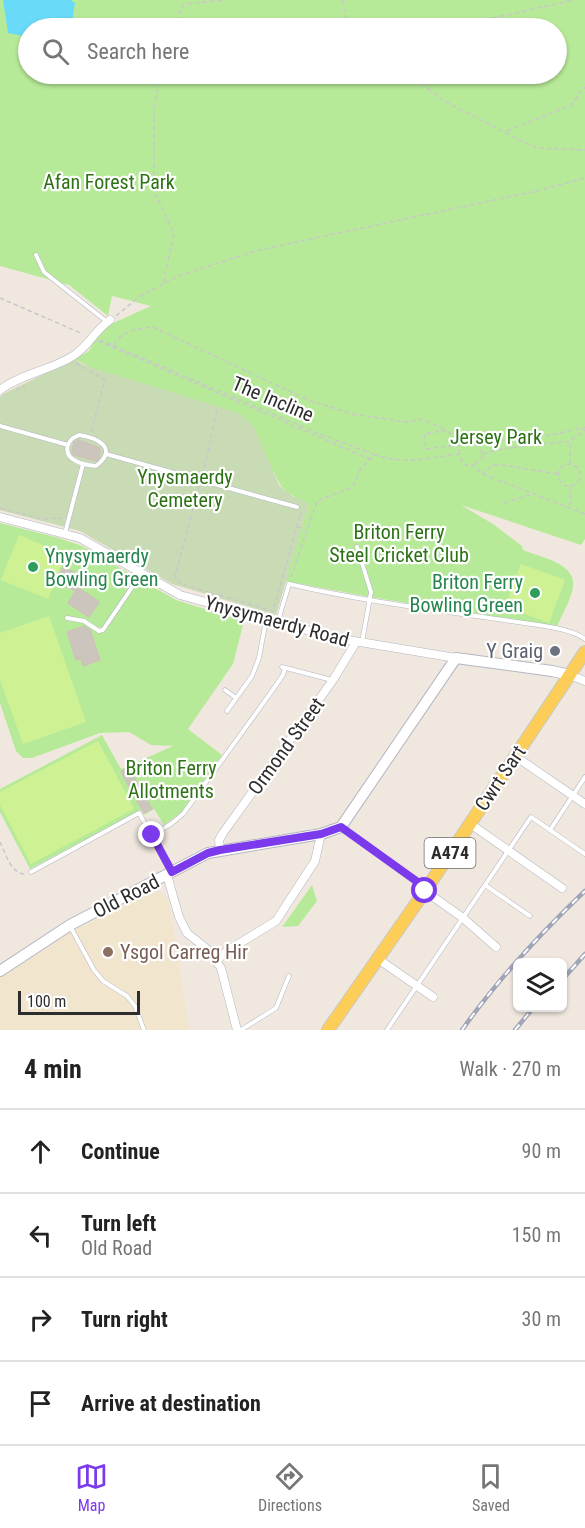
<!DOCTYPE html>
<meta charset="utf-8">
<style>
:root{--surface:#fff;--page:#f6f6f6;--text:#222;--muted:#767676;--line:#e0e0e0;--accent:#7c3aed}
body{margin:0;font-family:"Roboto Condensed",sans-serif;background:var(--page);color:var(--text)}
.controls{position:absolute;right:18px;bottom:18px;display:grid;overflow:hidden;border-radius:9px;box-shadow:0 2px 4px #0004}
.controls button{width:54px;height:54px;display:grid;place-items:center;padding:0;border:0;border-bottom:2px solid var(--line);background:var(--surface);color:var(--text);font:30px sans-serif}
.scale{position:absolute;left:18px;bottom:15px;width:122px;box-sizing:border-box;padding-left:6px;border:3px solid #2d2d2d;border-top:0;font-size:16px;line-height:21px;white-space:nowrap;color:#2d2d2d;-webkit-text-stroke:4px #fff;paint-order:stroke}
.stop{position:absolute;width:18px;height:18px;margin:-14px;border:4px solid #7c3aed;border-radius:50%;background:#fff}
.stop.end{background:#7c3aed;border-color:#fff;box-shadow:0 2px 6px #0008}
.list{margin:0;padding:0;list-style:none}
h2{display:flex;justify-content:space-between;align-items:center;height:78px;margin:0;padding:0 24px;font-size:26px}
h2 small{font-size:20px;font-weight:400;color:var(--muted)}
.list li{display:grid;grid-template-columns:39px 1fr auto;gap:18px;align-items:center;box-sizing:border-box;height:84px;padding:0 24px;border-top:2px solid var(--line)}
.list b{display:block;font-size:22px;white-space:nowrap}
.list p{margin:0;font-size:20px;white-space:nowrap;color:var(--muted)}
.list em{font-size:20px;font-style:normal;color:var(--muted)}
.icon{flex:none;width:33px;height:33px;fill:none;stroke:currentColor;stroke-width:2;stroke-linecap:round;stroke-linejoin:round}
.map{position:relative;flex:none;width:585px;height:1030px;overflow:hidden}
.search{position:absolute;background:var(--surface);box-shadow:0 2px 4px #0004;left:18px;right:18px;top:18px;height:66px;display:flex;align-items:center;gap:15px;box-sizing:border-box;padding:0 21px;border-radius:33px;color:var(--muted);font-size:22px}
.sheet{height:414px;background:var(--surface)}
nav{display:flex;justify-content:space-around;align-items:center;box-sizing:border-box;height:84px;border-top:2px solid var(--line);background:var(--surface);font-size:16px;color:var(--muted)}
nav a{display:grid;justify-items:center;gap:3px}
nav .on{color:var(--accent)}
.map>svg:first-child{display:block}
</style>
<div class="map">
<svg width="585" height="1030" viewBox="0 0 585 1030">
<rect width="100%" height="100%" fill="#f0e8df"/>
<path fill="#f2e5ce" d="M 155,891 L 161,892 L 169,901 L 189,1030 L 0,1030 L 0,976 L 60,937 Z"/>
<path fill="#b7ea98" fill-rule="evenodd" d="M 0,0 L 585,0 L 585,539 L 581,545 L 461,505 L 493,524 L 522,546 L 523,550 C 539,557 577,563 573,587 C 571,600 562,614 557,627 L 370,597 L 285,581 L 309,504 C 291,496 281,491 274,472 L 75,359 L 89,351 L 100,329 L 151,306 L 112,296 L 108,316 L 69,285 L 0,266 ZM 28,28 L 556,28 L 556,74 L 28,74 Z
M 0,523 L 59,538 L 82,546 L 176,600 L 244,621 L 233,664 L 188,729 L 222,755 L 182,812 L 164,825 L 154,809 L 144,815 L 141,810 L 30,869 L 0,812 L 0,789 L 102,735 L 121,769 L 173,746 L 151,745 L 129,732 L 100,733 L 32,758 L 23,758 L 16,751 L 0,703 Z
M 312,885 L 317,901 L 298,926 L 282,927 Z"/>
<path fill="#c9dbb5" d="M 75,359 L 84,365 L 239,413 L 254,427 L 279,485 L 292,496 L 309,504 L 276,615 L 172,584 L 80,531 L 0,510 L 0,397 L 3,394 Z"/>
<path fill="#cef293" d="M 19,535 L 66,555 L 48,599 L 1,580 Z
M 521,564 L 565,580 L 549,623 L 505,606 Z
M 49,616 L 86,722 L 23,744 L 0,680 L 0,633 Z
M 98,741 L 134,809 L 31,864 L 0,805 L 0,792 Z"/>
<path fill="#6adaf9" d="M 3,0 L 71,0 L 75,3 L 71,28 L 28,28 L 28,37 L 8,33 Z"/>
<path fill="#cbc5be" stroke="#ccc4b8" stroke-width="1.5" d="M 78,440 L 100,448 L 99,458 L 96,461 L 74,455 L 72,451 L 74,443 Z
M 62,568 L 74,572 L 70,582 L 99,602 L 89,617 L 68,603 L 76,591 L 57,583 Z
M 84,626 L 90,630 L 100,660 L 83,666 L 81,659 L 76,660 L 67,632 Z
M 128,767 L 152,809 L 144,813 L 121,772 Z"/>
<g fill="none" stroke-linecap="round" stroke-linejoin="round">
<defs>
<path id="lane" d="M 36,255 L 44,272 L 106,321
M 0,426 L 68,445
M 79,435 C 98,438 119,448 96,466 C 85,465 63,461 68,445 C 70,439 74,437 79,435 Z
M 106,454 L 297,507
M 65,533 L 83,464
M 357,547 L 371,592 L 362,642
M 67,618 L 84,621 L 99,631 L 103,630 L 141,574
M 278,621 L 289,584 C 357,600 427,609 497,619 C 519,623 569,626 585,639
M 282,667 L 332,680
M 225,690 L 236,698
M 227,711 L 252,676 L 259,658 L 266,620
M 550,830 L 585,777
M 152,835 L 171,824 L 183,814 L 272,691 L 283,675 L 285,668
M 31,872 L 139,813 L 172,871
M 485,885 L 530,916
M 70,926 L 94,970 L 103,981 L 127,996 L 135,1006 L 144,1030
M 241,1030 L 276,1008 L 289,976
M 387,1030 L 531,817 L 585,854"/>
<path id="street" d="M 0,390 C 21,374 51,370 73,356 C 89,346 95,330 110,320
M 0,517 L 80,538 L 180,595 L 336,638 L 456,658
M 570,675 L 585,681
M 515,756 L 585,804
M 469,823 L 562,888
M 220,850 L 219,840 L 223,833 L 333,680 L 356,642
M 167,875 L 179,917 L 187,933 L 207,949 L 221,968 L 237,1030
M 425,891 L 463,918 L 496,947
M 378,959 L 433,997
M 216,961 L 227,951 L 276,921 L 315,861 L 321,834"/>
<path id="secondary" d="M 0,971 L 70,925 L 208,853 L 321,834 L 341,827 L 456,658 L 552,671 L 570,675"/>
<path id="primary" d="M 328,1030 L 425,891 L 585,652"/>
</defs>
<use href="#lane" stroke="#b3b6c2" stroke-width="5"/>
<use href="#street" stroke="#b3b6c2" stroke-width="9"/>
<use href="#secondary" stroke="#b3b6c2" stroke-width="12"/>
<use href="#primary" stroke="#c8c8c8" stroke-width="14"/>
<path stroke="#c8c8c8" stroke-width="1.5" stroke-dasharray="4.5 3" stroke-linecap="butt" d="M 342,0 L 347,21 L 356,28
M 173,28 L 184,4 L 227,0
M 449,28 L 574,0
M 160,74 L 154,108 L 154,191 L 174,233 L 163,284
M 410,74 L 444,101 L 536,148 L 585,150
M 507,131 L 571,105 L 585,87
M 0,298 L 83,334
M 116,316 L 139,297 L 178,276 L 259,250 L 541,190 L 585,178
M 100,340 L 320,434 L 375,455
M 98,341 L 370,459
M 114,345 C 122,330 138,329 153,327 L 308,400 L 352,414 L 407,422 L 421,419 L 447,430
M 76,363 L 105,380 L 91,433
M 16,390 L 26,386
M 459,454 L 459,442 L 447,430 L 424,434 L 426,449 C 467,444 508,440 548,435 C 559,434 575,428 585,428
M 483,454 L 501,449 L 570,441 L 585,430
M 570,463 L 570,441
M558 475a11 11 0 1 1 22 0a11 11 0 1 1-22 0Z
M 475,464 L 481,460 L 483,454 L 476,445
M 203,474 L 217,410
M 483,474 L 585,514
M 199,487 L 175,576 L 177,581 L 181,584 L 273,611 L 301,512
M 504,503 L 532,494
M 569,506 L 571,501 L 570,487
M 0,508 L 42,519 L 62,518
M 297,527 L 306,529
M 291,577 L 317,501 L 353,487 L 361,468 L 375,455 C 409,465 425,458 459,454 L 463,463 L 468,466 L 474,465 L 482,474 L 493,465 L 502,465 L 558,474
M 349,833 L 419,882
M 0,842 C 6,854 11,874 25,874"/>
<use href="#lane" stroke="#fff" stroke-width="4"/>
<use href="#street" stroke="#fff" stroke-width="8"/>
<use href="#secondary" stroke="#fff" stroke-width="10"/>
<use href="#primary" stroke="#fdce57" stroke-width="12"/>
<defs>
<path id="rail" d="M 562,980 L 585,954
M 462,1030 C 498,979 540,934 585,891
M 515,1030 L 533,1008"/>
</defs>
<use href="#rail" stroke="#a1a5b9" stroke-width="4.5"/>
<use href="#rail" stroke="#fff" stroke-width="2" stroke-dasharray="7" stroke-linecap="butt"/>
</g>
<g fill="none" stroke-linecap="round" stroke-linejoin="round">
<path stroke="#7c3aed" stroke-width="8" d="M 152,835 L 172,872 L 208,853 L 220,850 L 321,834 L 341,827 L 426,888 L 425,891"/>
</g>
<g fill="#2e9e5b" stroke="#fff" stroke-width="2">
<circle cx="33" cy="567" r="6"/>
<circle cx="535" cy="593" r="6"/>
</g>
<circle fill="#6b7280" stroke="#fff" stroke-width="2" cx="555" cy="651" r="6"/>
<circle fill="#8d6e63" stroke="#fff" stroke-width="2" cx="108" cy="952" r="6"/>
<g text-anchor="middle" stroke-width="4.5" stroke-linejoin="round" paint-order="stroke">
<rect fill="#fff" stroke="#6c6c6c" stroke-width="1.5" x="424.5" y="838" width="51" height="30" rx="4.5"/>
<g font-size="18" font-weight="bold" fill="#2d2d2d">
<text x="450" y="859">A474</text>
</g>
<g font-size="20" fill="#2d7315" stroke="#fff">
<text x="109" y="189">Afan Forest Park</text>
<text x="496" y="444">Jersey Park</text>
<text x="185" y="484">Ynysmaerdy<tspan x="185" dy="23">Cemetery</tspan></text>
<text x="399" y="539">Briton Ferry<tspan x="399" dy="23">Steel Cricket Club</tspan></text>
<text x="171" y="775">Briton Ferry<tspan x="171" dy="23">Allotments</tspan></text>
</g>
<g font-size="20" fill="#2d2d2d" stroke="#fff">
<text transform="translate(273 399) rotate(23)" y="7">The Incline</text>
<text transform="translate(277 621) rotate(15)" y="7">Ynysymaerdy Road</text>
<text transform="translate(286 746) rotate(-54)" y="7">Ormond Street</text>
<text transform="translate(500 778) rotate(-56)" y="7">Cwrt Sart</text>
<text transform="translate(126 896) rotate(-27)" y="7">Old Road</text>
</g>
<g font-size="20" fill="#27864d" stroke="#fff" text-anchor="start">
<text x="45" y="563">Ynysymaerdy<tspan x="45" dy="23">Bowling Green</tspan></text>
<text x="523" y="589" text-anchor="end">Briton Ferry<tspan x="523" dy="23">Bowling Green</tspan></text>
</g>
<g font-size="20" fill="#5b616d" stroke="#fff" text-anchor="end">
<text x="543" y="658">Y Graig</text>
</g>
<g font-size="20" fill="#785e54" stroke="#fff" text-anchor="start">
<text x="120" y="959">Ysgol Carreg Hir</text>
</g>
</g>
</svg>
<div class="controls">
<button><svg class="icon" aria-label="layers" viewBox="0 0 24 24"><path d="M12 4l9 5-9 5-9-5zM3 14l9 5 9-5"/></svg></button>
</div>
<div class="scale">100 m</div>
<div class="stop" style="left:425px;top:891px"></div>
<div class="stop end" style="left:152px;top:835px"></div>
<div class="search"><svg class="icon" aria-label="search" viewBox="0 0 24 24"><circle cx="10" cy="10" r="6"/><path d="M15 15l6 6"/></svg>Search here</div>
</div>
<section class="sheet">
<h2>4 min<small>Walk · 270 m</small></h2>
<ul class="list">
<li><svg class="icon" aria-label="ahead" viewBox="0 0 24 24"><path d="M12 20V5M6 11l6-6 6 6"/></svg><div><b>Continue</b></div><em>90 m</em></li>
<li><svg class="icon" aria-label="left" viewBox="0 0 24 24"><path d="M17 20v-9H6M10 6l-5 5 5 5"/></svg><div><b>Turn left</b><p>Old Road</p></div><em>150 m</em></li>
<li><svg class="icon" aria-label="right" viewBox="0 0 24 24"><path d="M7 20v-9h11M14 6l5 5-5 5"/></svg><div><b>Turn right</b></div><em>30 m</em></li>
<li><svg class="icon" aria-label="arrive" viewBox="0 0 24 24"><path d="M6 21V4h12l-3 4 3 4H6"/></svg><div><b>Arrive at destination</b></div></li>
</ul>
</section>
<nav>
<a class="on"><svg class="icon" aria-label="map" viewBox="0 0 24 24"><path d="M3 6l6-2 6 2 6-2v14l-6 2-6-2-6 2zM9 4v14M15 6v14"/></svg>Map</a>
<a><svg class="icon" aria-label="directions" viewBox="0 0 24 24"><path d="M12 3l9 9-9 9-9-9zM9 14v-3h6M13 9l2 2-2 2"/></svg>Directions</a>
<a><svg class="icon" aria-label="saved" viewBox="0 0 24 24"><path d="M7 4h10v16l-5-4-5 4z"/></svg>Saved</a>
</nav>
